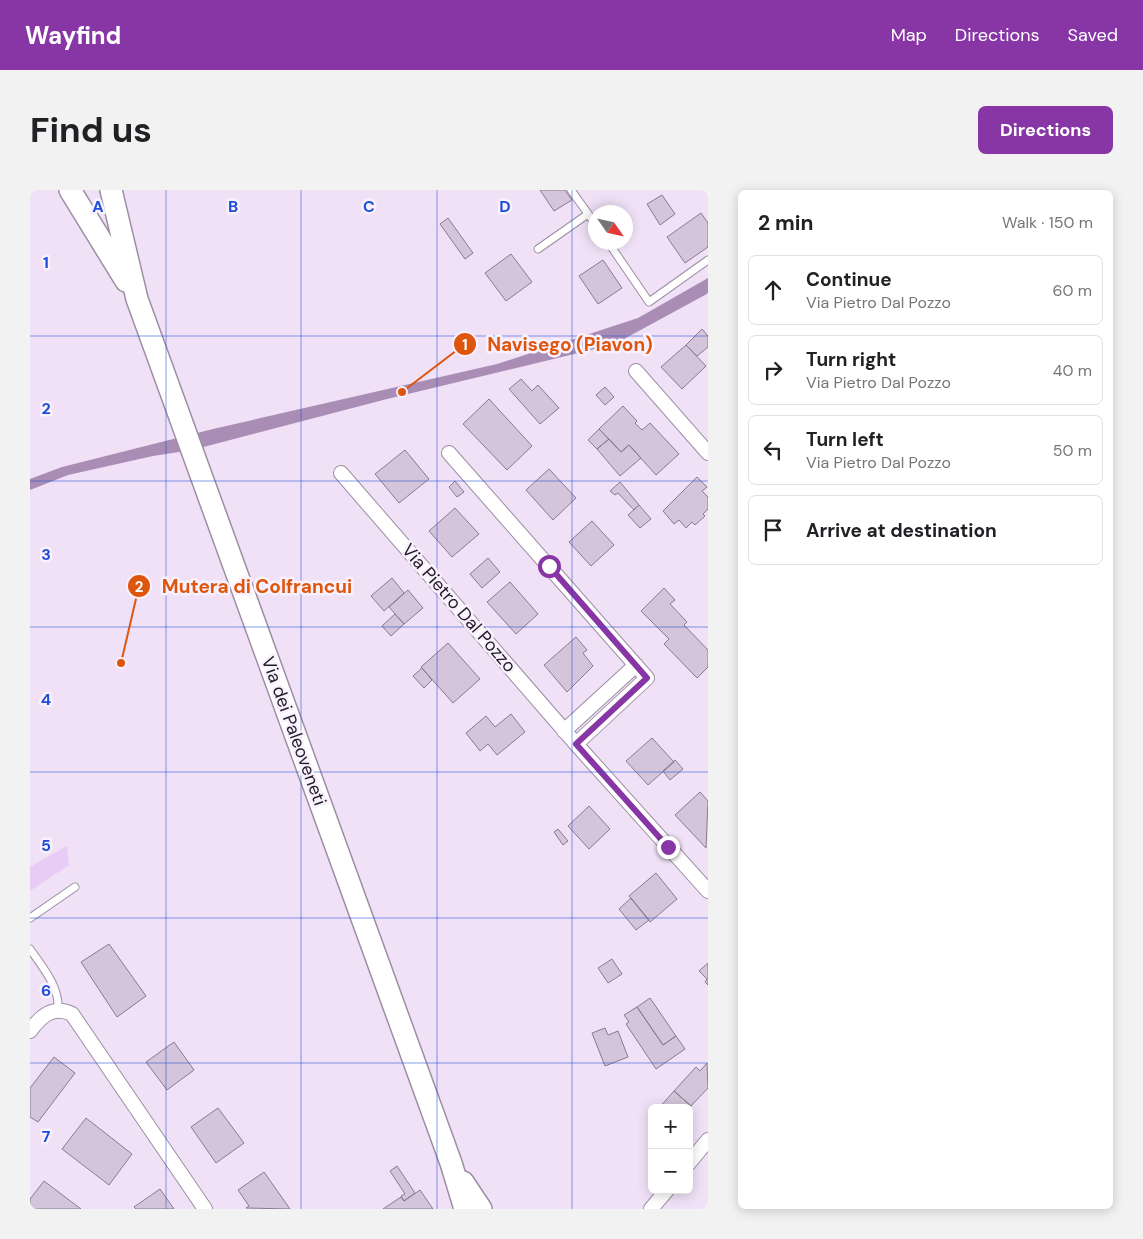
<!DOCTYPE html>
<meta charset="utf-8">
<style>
:root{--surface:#fff;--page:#f2f2f2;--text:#202124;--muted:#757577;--line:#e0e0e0;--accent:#8836a5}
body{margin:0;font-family:"DM Sans",sans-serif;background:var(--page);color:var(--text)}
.controls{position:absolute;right:15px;bottom:15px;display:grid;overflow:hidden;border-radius:8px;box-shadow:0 2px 12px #0003}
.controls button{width:45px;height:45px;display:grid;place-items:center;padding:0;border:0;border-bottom:1px solid var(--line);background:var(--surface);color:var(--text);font:25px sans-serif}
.compass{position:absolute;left:558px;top:15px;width:45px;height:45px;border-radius:50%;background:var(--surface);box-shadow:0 2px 12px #0003;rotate:124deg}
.stop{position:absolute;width:15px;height:15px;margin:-11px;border:4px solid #8836a5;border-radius:50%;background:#fff}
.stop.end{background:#8836a5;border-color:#fff;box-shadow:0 1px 5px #0008}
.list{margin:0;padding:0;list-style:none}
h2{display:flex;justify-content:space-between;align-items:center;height:65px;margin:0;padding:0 20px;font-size:21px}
h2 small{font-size:16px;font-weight:400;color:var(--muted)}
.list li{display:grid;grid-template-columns:32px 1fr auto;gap:15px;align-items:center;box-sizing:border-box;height:70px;margin:0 10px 10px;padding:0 10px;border:1px solid var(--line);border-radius:8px}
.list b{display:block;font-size:19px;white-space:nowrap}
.list p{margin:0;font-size:16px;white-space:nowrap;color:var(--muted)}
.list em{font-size:16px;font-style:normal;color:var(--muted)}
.icon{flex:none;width:28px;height:28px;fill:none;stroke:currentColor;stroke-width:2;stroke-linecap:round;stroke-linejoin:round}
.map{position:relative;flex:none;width:678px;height:1019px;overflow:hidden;border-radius:8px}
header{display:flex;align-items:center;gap:30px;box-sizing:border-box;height:70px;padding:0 25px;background:var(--accent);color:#fff}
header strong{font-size:24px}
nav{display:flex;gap:28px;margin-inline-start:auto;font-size:18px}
.intro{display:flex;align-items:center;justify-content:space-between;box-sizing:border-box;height:120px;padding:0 30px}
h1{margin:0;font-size:35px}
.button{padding:12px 22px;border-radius:8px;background:var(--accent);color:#fff;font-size:18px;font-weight:700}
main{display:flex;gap:30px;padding:0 30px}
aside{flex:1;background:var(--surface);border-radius:8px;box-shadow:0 2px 12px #0003}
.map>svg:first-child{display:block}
</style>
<header>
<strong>Wayfind</strong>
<nav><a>Map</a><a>Directions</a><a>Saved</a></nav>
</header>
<div class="intro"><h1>Find us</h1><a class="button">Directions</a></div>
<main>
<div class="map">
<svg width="678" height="1019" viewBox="0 0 678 1019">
<rect width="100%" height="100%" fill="#f0e1f7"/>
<path fill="#e9ccf5" d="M 37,656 L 39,675 L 0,701 L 0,677 Z"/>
<path fill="#a98db5" d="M 678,88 L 678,103 L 675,105 L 594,149 L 569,158 L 357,209 L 162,260 L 123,266 L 38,285 L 0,300 L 0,289 L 32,277 L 183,239 L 467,174 L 608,128 Z"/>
<path fill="#d4c5da" stroke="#897b8f" d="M 510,0 L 535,0 L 542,10 L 524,21 Z
M 632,5 L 645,24 L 630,35 L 617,14 Z
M 671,23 L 678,33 L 678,57 L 655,73 L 637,47 Z
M 418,28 L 443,63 L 435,69 L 410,34 Z
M 481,64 L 502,92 L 476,111 L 455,83 Z
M 573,70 L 592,98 L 568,114 L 549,86 Z
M 672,139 L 678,146 L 678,157 L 667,166 L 656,155 Z
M 656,155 L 676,176 L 652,199 L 631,177 Z
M 491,189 L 502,201 L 508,195 L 529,218 L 510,234 L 479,199 Z
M 575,197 L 584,207 L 575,215 L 566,205 Z
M 459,209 L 502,256 L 477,280 L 433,234 Z
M 593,216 L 607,231 L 605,233 L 612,240 L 620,233 L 649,264 L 626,285 L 599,255 L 591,262 L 569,239 Z
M 569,239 L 579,249 L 567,259 L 558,250 Z
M 579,249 L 591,262 L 599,255 L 611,268 L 590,286 L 567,259 Z
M 375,260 L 399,289 L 369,313 L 345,284 Z
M 519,279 L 546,308 L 523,330 L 496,300 Z
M 667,287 L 677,297 L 672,301 L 678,307 L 678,319 L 673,324 L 675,326 L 665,335 L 662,332 L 656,338 L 649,330 L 644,334 L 633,321 Z
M 425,291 L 434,302 L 427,307 L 419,297 Z
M 590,292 L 609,315 L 604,320 L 588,303 L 585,305 L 580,301 Z
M 609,315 L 621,329 L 610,338 L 598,325 Z
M 425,318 L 449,344 L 422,367 L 399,341 Z
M 562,331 L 584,355 L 561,376 L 539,352 Z
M 458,368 L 470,382 L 452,398 L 440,384 Z
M 362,388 L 374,403 L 354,421 L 341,406 Z
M 480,392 L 508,424 L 486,444 L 457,412 Z
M 634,398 L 645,410 L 640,414 L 657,432 L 654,435 L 678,460 L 678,477 L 667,488 L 634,454 L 639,449 L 611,421 Z
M 378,400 L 393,418 L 374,434 L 359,417 Z
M 365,424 L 374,434 L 361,446 L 352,436 Z
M 546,447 L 557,460 L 553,463 L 563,476 L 537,502 L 514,475 Z
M 418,453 L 450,489 L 423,513 L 391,477 Z
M 392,478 L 402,490 L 394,498 L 383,486 Z
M 481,524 L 495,542 L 467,565 L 458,554 L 450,561 L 436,543 L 456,526 L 465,537 Z
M 622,548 L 644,572 L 618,595 L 596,571 Z
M 645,570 L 653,579 L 640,590 L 633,581 Z
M 670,602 L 678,611 L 676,658 L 645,625 Z
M 559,616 L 580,639 L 559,659 L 538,636 Z
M 528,639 L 538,651 L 533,655 L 524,642 Z
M 626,683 L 647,709 L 620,732 L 599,706 Z
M 601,708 L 619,730 L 606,740 L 589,719 Z
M 79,754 L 116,806 L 87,827 L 51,772 Z
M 582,769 L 592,784 L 578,793 L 568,778 Z
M 678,773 L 678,795 L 675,792 L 677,789 L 669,781 Z
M 620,808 L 646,846 L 633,855 L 607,817 Z
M 607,817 L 633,855 L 646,846 L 655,859 L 626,879 L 596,834 L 599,832 L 594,825 Z
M 575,838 L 578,845 L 588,841 L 598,867 L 575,876 L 562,843 Z
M 144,852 L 164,880 L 137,900 L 116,872 Z
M 24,867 L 45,883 L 8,932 L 0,927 L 0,898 Z
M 677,873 L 678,898 L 661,916 L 644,901 L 666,877 L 670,881 Z
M 644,901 L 661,916 L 659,919 L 629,918 Z
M 188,918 L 214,953 L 186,973 L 161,937 Z
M 56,928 L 102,964 L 79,995 L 32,959 Z
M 367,976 L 385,1003 L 374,1011 L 371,1006 L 375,1004 L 360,981 Z
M 234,982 L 260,1019 L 216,1018 L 219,1016 L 208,1000 Z
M 14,991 L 51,1019 L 0,1019 L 0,1009 Z
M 130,999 L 144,1019 L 106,1019 L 104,1017 Z
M 390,1000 L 403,1019 L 353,1019 L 371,1007 L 374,1011 Z"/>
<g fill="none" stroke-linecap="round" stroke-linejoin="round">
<defs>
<path id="lane" d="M 541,0 L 566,35
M 578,52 L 619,112 L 678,70
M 508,59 L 558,24
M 0,728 L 45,697
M 0,759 C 13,778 30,797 28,820"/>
<path id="street" d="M 606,181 L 678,263
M 419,263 L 617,488 L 546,554
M 311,283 L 546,554 L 678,701
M 534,541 L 606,475
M 0,841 C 11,826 23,815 42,824 L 175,1019
M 659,973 L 678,950
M 621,1019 L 637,1000"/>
<path id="primary" d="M 40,0 L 96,91
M 81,0 L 107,109 L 421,973 L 435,1019
M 433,992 L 451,1019"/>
</defs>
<use href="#lane" stroke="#9d8ea3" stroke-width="9"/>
<use href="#street" stroke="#9d8ea3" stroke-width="16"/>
<use href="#primary" stroke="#9d8ea3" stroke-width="24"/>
<use href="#lane" stroke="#fff" stroke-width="7"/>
<use href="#street" stroke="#fff" stroke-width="14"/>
<use href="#primary" stroke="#fff" stroke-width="21"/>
</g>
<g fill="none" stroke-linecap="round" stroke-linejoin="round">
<path stroke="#8836a5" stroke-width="6" d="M 519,376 L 617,488 L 546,554 L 638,657"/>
</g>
<path fill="none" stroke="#1d4ed8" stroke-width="1" stroke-opacity="0.55" d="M 136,0 L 136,1019M 271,0 L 271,1019M 407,0 L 407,1019M 542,0 L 542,1019M 0,146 L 678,146M 0,291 L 678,291M 0,437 L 678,437M 0,582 L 678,582M 0,728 L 678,728M 0,873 L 678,873"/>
<g text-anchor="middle" stroke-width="5" stroke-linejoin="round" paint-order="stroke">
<g font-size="18" fill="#211c24" stroke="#faf1fe">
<text transform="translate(429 418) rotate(49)" y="6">Via Pietro Dal Pozzo</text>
<text transform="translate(264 541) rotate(70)" y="6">Via dei Paleoveneti</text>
</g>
</g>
<g font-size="16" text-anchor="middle" font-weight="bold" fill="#1d4ed8" stroke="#faf1fe" stroke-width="5" stroke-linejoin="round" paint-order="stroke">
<text x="68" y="22">A</text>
<text x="203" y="22">B</text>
<text x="339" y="22">C</text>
<text x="475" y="22">D</text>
<text x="16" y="78">1</text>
<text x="16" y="224">2</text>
<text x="16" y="370">3</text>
<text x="16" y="515">4</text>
<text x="16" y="661">5</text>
<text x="16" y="806">6</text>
<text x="16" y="952">7</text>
</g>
<path fill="none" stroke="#de560d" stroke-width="2" d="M372 202L435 154M91 473L109 396"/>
<g fill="#de560d" stroke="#faf1fe" stroke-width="2">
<circle cx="372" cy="202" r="5"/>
<circle cx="91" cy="473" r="5"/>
<circle cx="435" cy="154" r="12"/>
<circle cx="109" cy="396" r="12"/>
</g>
<g font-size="15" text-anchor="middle" font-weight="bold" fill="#fff">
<text x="435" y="160">1</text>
<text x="109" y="402">2</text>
</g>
<g font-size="19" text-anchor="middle" font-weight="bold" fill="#de560d" stroke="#faf1fe" stroke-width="5" stroke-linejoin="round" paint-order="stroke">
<text x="540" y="161">Navisego (Piavon)</text>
<text x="227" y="403">Mutera di Colfrancui</text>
</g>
</svg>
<div class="controls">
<button>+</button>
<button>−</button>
</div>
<svg class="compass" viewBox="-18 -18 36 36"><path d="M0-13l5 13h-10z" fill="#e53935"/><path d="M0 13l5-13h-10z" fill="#757577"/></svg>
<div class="stop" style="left:519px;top:376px"></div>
<div class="stop end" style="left:638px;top:657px"></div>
</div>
<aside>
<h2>2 min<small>Walk · 150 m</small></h2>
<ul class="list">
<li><svg class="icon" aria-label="ahead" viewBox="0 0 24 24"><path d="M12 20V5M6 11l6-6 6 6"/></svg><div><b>Continue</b><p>Via Pietro Dal Pozzo</p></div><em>60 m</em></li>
<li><svg class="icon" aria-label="right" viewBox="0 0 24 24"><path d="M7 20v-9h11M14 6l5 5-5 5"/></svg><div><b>Turn right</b><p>Via Pietro Dal Pozzo</p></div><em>40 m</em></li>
<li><svg class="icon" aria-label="left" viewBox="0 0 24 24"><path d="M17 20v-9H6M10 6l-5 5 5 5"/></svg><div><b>Turn left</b><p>Via Pietro Dal Pozzo</p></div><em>50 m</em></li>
<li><svg class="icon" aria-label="arrive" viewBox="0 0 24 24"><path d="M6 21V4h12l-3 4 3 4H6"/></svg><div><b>Arrive at destination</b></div></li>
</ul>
</aside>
</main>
